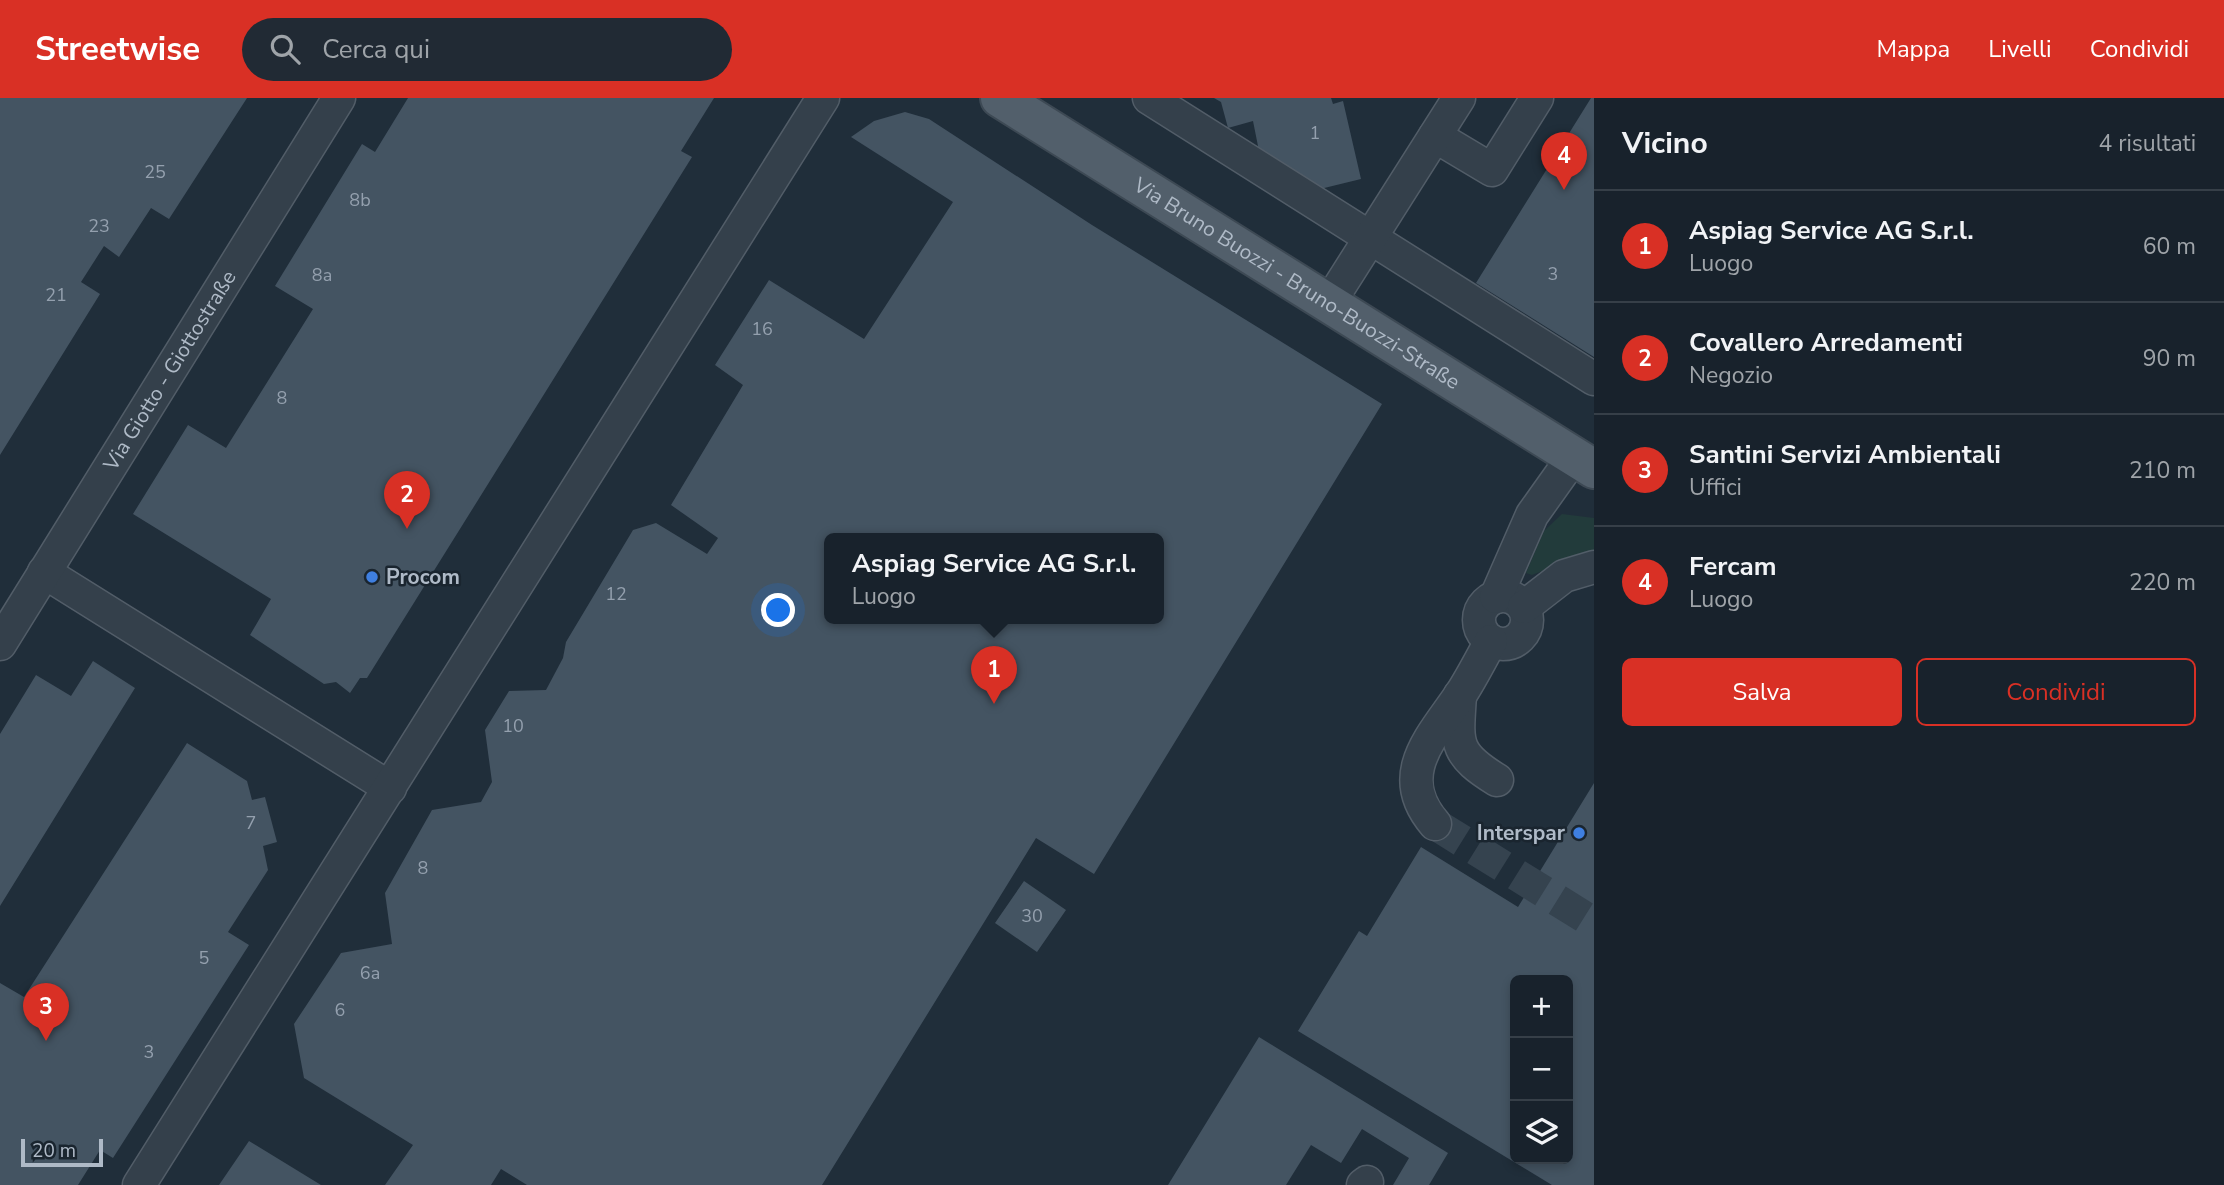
<!DOCTYPE html>
<html lang="it">
<meta charset="utf-8">
<style>
:root{--surface:#18222c;--page:#212a34;--text:#f1f3f6;--muted:#9fa4a9;--line:#363f48;--accent:#d93025}
body{margin:0;font-family:"Nunito Sans",sans-serif;background:var(--page);color:var(--text)}
.controls{position:absolute;right:21px;bottom:21px;display:grid;overflow:hidden;border-radius:10px;box-shadow:0 4px 10px #0003}
.controls button{width:63px;height:63px;display:grid;place-items:center;padding:0;border:0;border-bottom:2px solid var(--line);background:var(--surface);color:var(--text);font:35px sans-serif}
.scale{position:absolute;left:21px;bottom:18px;width:82px;box-sizing:border-box;padding-left:7px;border:4px solid #afbac7;border-top:0;font-size:19px;line-height:24px;white-space:nowrap;color:#afbac7;-webkit-text-stroke:5px #1a252f;paint-order:stroke}
.you{position:absolute;left:779px;top:513px;width:24px;height:24px;margin:-18px;border:5px solid #fff;border-radius:50%;background:#1a73e8;box-shadow:0 0 0 10px #1a73e833}
.badge{display:grid;place-items:center;width:46px;height:46px;border-radius:50%;background:var(--accent);color:#fff;font-size:23px;font-weight:700}
.pin{position:absolute;translate:-50% -58px;filter:drop-shadow(0 2px 4px #0008)}
.pin::after{content:'';position:absolute;top:37px;width:24px;height:21px;background:inherit;clip-path:polygon(0 0,100% 0,50% 100%)}
.popup{position:absolute;left:824px;top:435px;width:340px;height:91px;box-sizing:border-box;display:grid;place-content:center;border-radius:10px;background:var(--surface);filter:drop-shadow(0 2px 5px #0005);font-size:23px;white-space:nowrap;color:var(--muted)}
.popup b{font-size:26px;color:var(--text)}
.popup::after{content:'';position:absolute;left:50%;top:100%;margin-left:-14px;border:14px solid transparent;border-top-color:var(--surface)}
.list{margin:0;padding:0;list-style:none}
h2{display:flex;justify-content:space-between;align-items:center;height:91px;margin:0;padding:0 28px;font-size:30px}
h2 small{font-size:23px;font-weight:400;color:var(--muted)}
.list li{display:grid;grid-template-columns:46px 1fr auto;gap:21px;align-items:center;box-sizing:border-box;height:112px;padding:0 28px;border-top:2px solid var(--line)}
.list b{display:block;font-size:26px;white-space:nowrap}
.list p{margin:0;font-size:23px;white-space:nowrap;color:var(--muted)}
.list em{font-size:23px;font-style:normal;color:var(--muted)}
.actions{display:flex;gap:14px;padding:21px 28px}
.actions a{flex:1;padding:16px 0;border:2px solid var(--accent);border-radius:10px;text-align:center;font-size:24px;color:var(--accent)}
.actions .main{background:var(--accent);color:#fff}
.icon{flex:none;width:38px;height:38px;fill:none;stroke:currentColor;stroke-width:2;stroke-linecap:round;stroke-linejoin:round}
.map{position:relative;flex:none;width:1594px;height:1087px;overflow:hidden}
header{display:flex;align-items:center;gap:42px;box-sizing:border-box;height:98px;padding:0 35px;background:var(--accent);color:#fff}
header strong{font-size:33px}
nav{display:flex;gap:38px;margin-inline-start:auto;font-size:24px}
.search{width:490px;height:63px;background:var(--page);display:flex;align-items:center;gap:18px;box-sizing:border-box;padding:0 24px;border-radius:38px;color:var(--muted);font-size:26px}
main{display:flex}
aside{flex:1;background:var(--surface)}
.map>svg:first-child{display:block}
</style>
<header>
<strong>Streetwise</strong>
<div class="search"><svg class="icon" aria-label="search" viewBox="0 0 24 24"><circle cx="10" cy="10" r="6"/><path d="M15 15l6 6"/></svg>Cerca qui</div>
<nav><a>Mappa</a><a>Livelli</a><a>Condividi</a></nav>
</header>
<main>
<div class="map">
<svg width="1594" height="1087" viewBox="0 0 1594 1087">
<rect width="100%" height="100%" fill="#202e3a"/>
<path fill="#223b3b" d="M 1562,416 L 1594,420 L 1594,453 L 1532,477 L 1526,475 L 1544,433 Z"/>
<path fill="#445462" fill-rule="evenodd" d="M 0,0 L 247,0 L 169,121 L 151,110 L 119,159 L 104,148 L 81,184 L 100,196 L 0,357 Z
M 408,0 L 714,0 L 681,53 L 692,59 L 367,580 L 360,580 L 350,595 L 336,584 L 324,586 L 250,537 L 271,501 L 133,416 L 188,327 L 226,350 L 313,211 L 275,188 L 362,46 L 375,54 Z
M 1214,0 L 1331,0 L 1333,6 L 1343,3 L 1361,81 L 1316,92 L 1260,58 L 1253,23 L 1228,30 L 1221,4 Z
M 1591,0 L 1594,0 L 1594,259 L 1476,185 Z
M 905,14 L 929,21 L 1092,127 L 1382,306 L 1094,776 L 1036,740 L 822,1087 L 527,1087 L 501,1071 L 491,1087 L 385,1087 L 413,1047 L 304,980 L 294,926 L 341,855 L 392,846 L 385,795 L 432,712 L 481,704 L 492,684 L 485,632 L 509,593 L 546,592 L 563,560 L 566,544 L 633,432 L 656,425 L 707,456 L 718,440 L 671,407 L 743,287 L 715,267 L 769,182 L 864,241 L 953,104 L 851,39 L 874,23 ZM 830,440 L 1158,440 L 1158,520 L 830,520 Z
M 93,563 L 135,590 L 0,808 L 0,636 L 36,577 L 71,598 Z
M 187,645 L 247,683 L 252,702 L 265,699 L 277,744 L 263,748 L 268,772 L 228,834 L 249,847 L 113,1060 L 100,1052 L 78,1087 L 0,1087 L 0,885 L 24,899 Z
M 1594,685 L 1594,1087 L 1552,1087 L 1298,933 L 1359,833 L 1367,838 L 1421,749 L 1518,809 ZM 1515,882 L 1568,882 L 1568,1061 L 1515,1061 Z
M 1024,783 L 1066,812 L 1037,854 L 995,825 Z
M 1259,939 L 1448,1055 L 1429,1087 L 1393,1087 L 1409,1060 L 1362,1031 L 1341,1065 L 1311,1047 L 1286,1087 L 1168,1087 Z
M 249,1043 L 321,1087 L 219,1087 Z"/>
<g fill="none" stroke-linecap="round" stroke-linejoin="round">
<path stroke="#35434f" stroke-width="32" stroke-dasharray="32 16" stroke-linecap="butt" d="M 1435,726 L 1594,825"/>
<defs>
<g id="minor">
<path d="M 1149,0 L 1594,281"/>
<path d="M 1435,38 L 1492,72 L 1537,0"/>
<path d="M 1329,205 L 1459,0"/>
<path d="M 44,474 L 390,690"/>
<circle cx="1503" cy="522" r="24"/>
<path d="M 1496,499 L 1532,417 L 1574,358"/>
<path d="M 1524,509 L 1564,478 L 1594,469"/>
<path id="s1" d="M 0,546 L 339,0"/>
<path d="M 1460,597 C 1457,645 1453,655 1497,682"/>
<path d="M 1435,726 C 1392,676 1433,638 1461,596 C 1472,579 1481,561 1491,543"/>
<path d="M 139,1087 L 823,0"/>
<path d="M 1363,1087 L 1367,1084"/>
</g>
<g id="major">
<path id="s2" d="M 1000,0 L 1594,371"/>
</g>
</defs>
<use href="#minor" stroke="#525d68" stroke-width="35"/>
<use href="#major" stroke="#3d4954" stroke-width="42"/>
<use href="#minor" stroke="#34404b" stroke-width="32"/>
<use href="#major" stroke="#525f6b" stroke-width="38"/>
</g>
<g fill="#3f7fe0" stroke="#1a252f" stroke-width="2.5">
<circle cx="372" cy="479" r="7"/>
<circle cx="1579" cy="735" r="7"/>
</g>
<g text-anchor="middle" stroke-width="5" stroke-linejoin="round" paint-order="stroke">
<g font-size="18" fill="#94a0ae">
<text x="1315" y="41">1</text>
<text x="155" y="80">25</text>
<text x="360" y="108">8b</text>
<text x="99" y="134">23</text>
<text x="1553" y="182">3</text>
<text x="322" y="183">8a</text>
<text x="56" y="203">21</text>
<text x="762" y="237">16</text>
<text x="282" y="306">8</text>
<text x="616" y="502">12</text>
<text x="513" y="634">10</text>
<text x="251" y="731">7</text>
<text x="423" y="776">8</text>
<text x="1032" y="824">30</text>
<text x="204" y="866">5</text>
<text x="370" y="881">6a</text>
<text x="340" y="918">6</text>
<text x="149" y="960">3</text>
</g>
<g font-size="21" fill="#afbac7" stroke="#1a252f">
<text dy="7" stroke="none"><textPath href="#s2" startOffset="350">Via Bruno Buozzi - Bruno-Buozzi-Straße</textPath></text>
<text dy="7" stroke="none"><textPath href="#s1" startOffset="322">Via Giotto - Giottostraße</textPath></text>
</g>
<g font-size="21" font-weight="bold" fill="#afbac7" stroke="#1a252f" text-anchor="start">
<text x="386" y="486">Procom</text>
<text x="1565" y="742" text-anchor="end">Interspar</text>
</g>
</g>
</svg>
<div class="controls">
<button>+</button>
<button>−</button>
<button><svg class="icon" aria-label="layers" viewBox="0 0 24 24"><path d="M12 4l9 5-9 5-9-5zM3 14l9 5 9-5"/></svg></button>
</div>
<div class="scale">20 m</div>
<div class="you"></div>
<div class="pin badge" style="left:994px;top:606px">1</div>
<div class="popup"><b>Aspiag Service AG S.r.l.</b>Luogo</div>
<div class="pin badge" style="left:407px;top:431px">2</div>
<div class="pin badge" style="left:46px;top:943px">3</div>
<div class="pin badge" style="left:1564px;top:92px">4</div>
</div>
<aside>
<h2>Vicino<small>4 risultati</small></h2>
<ul class="list">
<li><span class="badge">1</span><div><b>Aspiag Service AG S.r.l.</b><p>Luogo</p></div><em>60 m</em></li>
<li><span class="badge">2</span><div><b>Covallero Arredamenti</b><p>Negozio</p></div><em>90 m</em></li>
<li><span class="badge">3</span><div><b>Santini Servizi Ambientali</b><p>Uffici</p></div><em>210 m</em></li>
<li><span class="badge">4</span><div><b>Fercam</b><p>Luogo</p></div><em>220 m</em></li>
</ul>
<div class="actions"><a class="main">Salva</a><a>Condividi</a></div>
</aside>
</main>
